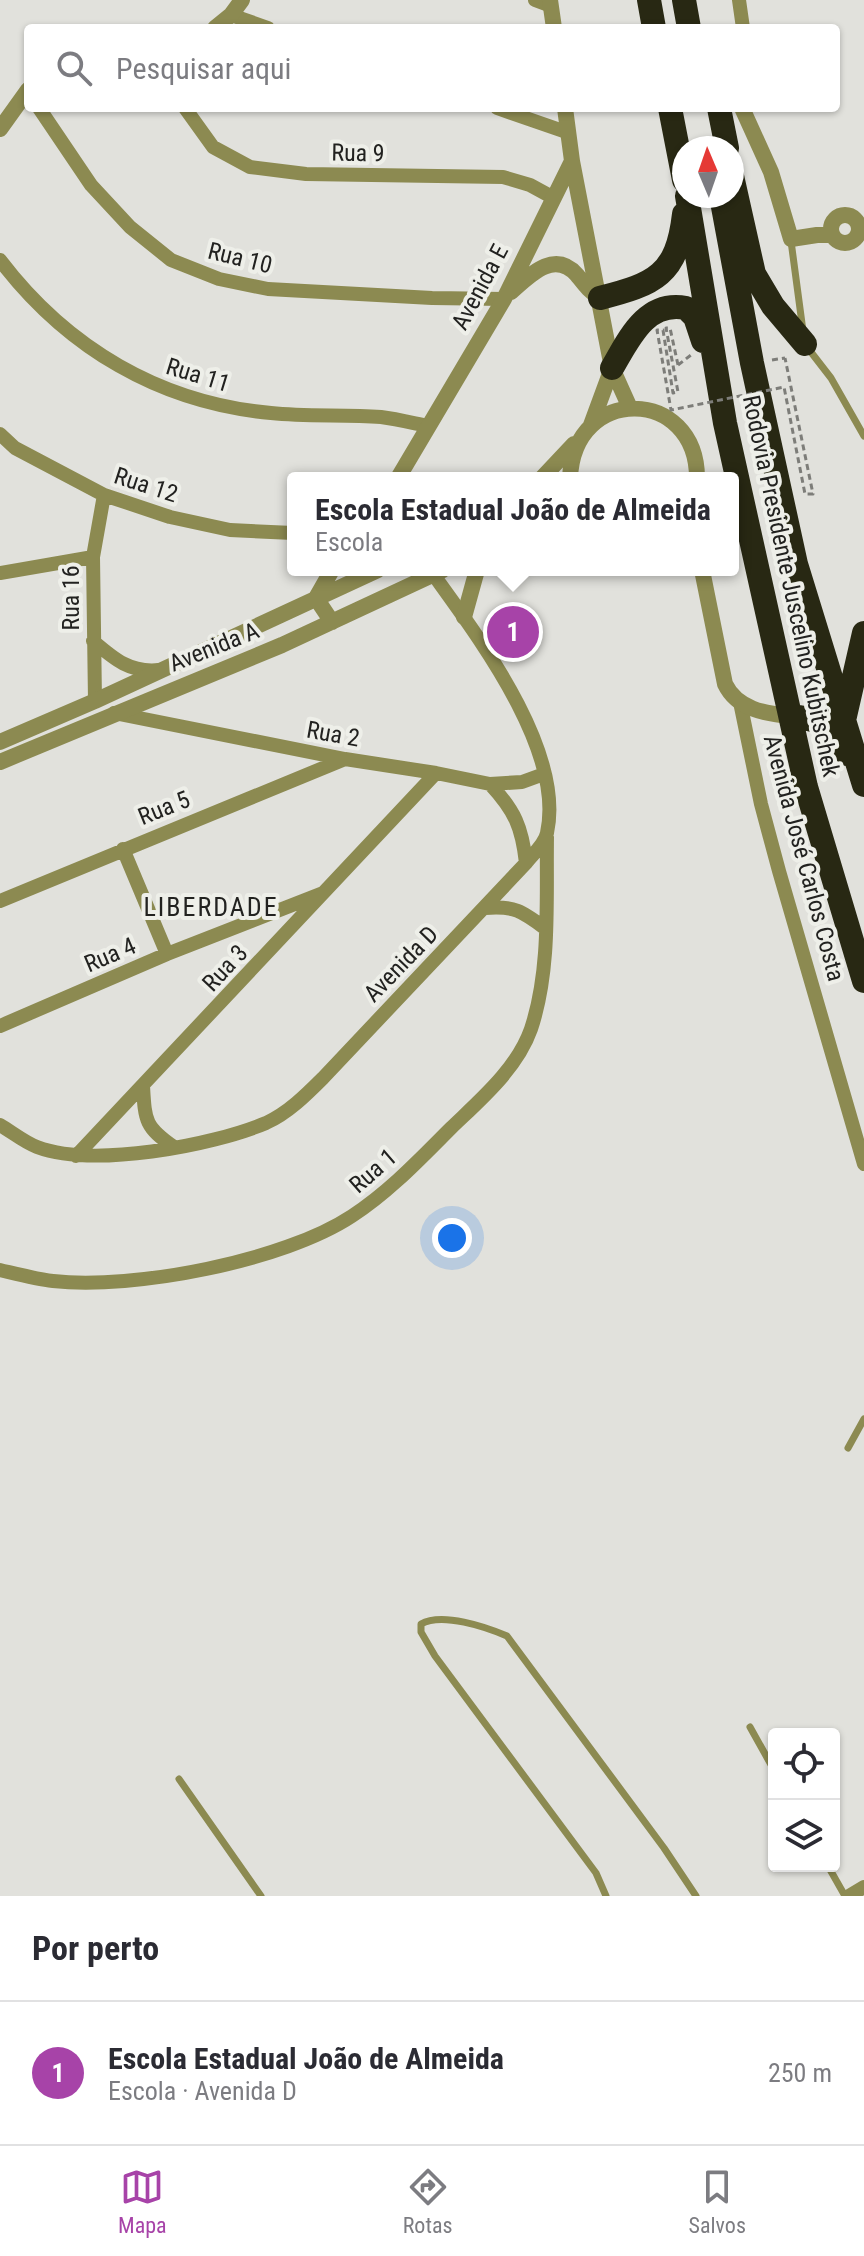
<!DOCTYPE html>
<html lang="pt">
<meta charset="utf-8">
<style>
:root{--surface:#fff;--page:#f2f2f3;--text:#2b2b33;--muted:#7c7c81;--line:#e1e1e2;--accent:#a743a8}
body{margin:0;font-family:"Roboto Condensed",sans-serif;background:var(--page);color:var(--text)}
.controls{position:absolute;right:24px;bottom:24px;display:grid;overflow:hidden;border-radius:8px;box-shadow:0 2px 6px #0004}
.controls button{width:72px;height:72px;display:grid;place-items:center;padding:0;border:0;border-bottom:2px solid var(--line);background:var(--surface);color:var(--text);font:40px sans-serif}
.compass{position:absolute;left:672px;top:136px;width:72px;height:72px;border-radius:50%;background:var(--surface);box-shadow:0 2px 6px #0004;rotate:358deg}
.you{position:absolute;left:452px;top:1238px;width:28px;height:28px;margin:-20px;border:6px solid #fff;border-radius:50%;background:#1a73e8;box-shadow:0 0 0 12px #1a73e833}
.badge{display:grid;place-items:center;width:52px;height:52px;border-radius:50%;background:var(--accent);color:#fff;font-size:26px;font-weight:700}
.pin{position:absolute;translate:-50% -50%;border:4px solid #fff;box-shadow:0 2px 8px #0006}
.popup{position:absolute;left:287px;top:472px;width:452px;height:104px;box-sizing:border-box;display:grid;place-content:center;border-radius:8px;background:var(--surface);filter:drop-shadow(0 2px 6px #0005);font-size:26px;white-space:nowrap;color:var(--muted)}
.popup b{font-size:30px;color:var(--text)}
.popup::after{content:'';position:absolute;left:50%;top:100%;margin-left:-16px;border:16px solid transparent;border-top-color:var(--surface)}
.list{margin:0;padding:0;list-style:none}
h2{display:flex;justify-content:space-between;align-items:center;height:104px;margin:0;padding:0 32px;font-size:34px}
h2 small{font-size:26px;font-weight:400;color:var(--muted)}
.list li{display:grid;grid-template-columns:52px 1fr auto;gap:24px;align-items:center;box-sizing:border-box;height:144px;padding:0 32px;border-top:2px solid var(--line)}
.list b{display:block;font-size:30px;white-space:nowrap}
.list p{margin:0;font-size:26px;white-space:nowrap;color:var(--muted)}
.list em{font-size:26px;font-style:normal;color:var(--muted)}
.icon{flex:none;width:44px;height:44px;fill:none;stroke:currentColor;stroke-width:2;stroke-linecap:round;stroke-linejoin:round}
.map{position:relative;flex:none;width:864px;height:1896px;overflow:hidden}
.search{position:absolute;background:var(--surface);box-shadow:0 2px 6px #0004;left:24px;right:24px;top:24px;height:88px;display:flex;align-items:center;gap:20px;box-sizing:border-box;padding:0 28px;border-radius:8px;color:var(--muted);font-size:30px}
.sheet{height:248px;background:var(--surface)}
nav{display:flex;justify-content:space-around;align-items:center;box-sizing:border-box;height:112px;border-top:2px solid var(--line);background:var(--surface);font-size:22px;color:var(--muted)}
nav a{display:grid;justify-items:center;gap:4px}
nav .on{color:var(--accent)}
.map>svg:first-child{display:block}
</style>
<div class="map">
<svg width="864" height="1896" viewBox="0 0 864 1896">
<rect width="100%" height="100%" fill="#e1e1dc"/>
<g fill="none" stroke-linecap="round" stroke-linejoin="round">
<path stroke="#7d7d79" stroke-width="3" stroke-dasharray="6 4" stroke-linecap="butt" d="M 772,360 L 785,358
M 678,365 L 691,355"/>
<path stroke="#8c8a51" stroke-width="7" d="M 791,241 L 803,331
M 807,347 L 831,378 L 864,436
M 848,1448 L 864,1419
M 750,1727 L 774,1770
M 179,1779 L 261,1896
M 828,1866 L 845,1896
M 606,1896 L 596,1873 L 435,1656 L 421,1632 L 421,1624 C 442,1612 486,1627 507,1636 L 664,1848 L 696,1896"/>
<path stroke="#8c8a51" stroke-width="14" d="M 535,0 L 551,6
M 739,0 L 743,28
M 231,15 L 268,28
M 39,108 L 91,185 L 130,227 L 171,260 L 219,279 L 268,289 L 432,298 L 504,299
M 185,108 L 213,147 L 250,167 L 306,174 L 503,177 L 530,185 L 552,197
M 497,108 L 569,133
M 0,260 C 67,348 160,403 271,413 C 308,417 344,414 381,417 C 397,419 413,423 428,426
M 0,434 L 15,448 L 104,495 L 170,517 L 230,530 L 293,533
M 0,573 L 93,557
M 93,641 C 114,659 130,673 159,670
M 95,701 L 93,557 L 104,495
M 740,702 L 761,804 L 779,871 L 864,1164
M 114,713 L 345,759 L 436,773 L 490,784 L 522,782 L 544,774
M 490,784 C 515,811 522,827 526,863
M 123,849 L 167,954
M 0,901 L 345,759
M 485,908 C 514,905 523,912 546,929
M 0,1026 L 167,954 L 323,893
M 143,1086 C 145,1121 145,1127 174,1147
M 0,1125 C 12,1132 24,1142 37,1147 C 93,1168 211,1146 266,1123 C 288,1113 306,1095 323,1078 L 526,863 C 532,855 545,844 547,833 C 565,751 479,638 433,574
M 76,1156 L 436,773
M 0,1270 C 17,1274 36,1279 53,1281 C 134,1290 284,1261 352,1216 C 389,1192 420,1159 451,1128 C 480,1100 517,1069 531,1029 C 551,969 546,899 547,837
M 849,1896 L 864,1887"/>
<path stroke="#8c8a51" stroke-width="16" d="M 550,0 L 554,28
M 215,28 L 231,15 L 242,0
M 742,108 L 771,172 L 791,239 L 817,235 L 832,235
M 0,129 L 28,90
M 572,161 L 612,368 L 630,408
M831 229a14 14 0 1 1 28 0a14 14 0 1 1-28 0Z
M 511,292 C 529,276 554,249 577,275 C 585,285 589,291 600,298
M 591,425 L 612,368
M 398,478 L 504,299 L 572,161 L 565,108
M 542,478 L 574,444
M 570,478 C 574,384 697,387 697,478
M 332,570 L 316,598 L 332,622
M 702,570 L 725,684 C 737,709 765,714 791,716
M 464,617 L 477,570
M 0,742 L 95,701 L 378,570
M 0,762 L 282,645 L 443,570"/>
<path stroke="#282813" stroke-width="24" d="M 649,0 L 654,28
M 684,0 L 689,28
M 670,108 L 684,180
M 719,108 L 727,148
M 732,176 L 754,274 L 773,306 L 805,344
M 687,196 L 725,423 L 806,787 L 864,981
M 721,196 L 752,363 L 796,564 L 864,785
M 600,298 C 655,284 677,275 684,214
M 612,368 C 629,339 646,300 686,308 L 695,317 L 703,341
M 791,716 C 827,721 827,723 847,754
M 845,716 L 864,633"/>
<path stroke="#7d7d79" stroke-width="3" stroke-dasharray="6 4" stroke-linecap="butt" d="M 678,365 L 670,328 L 666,328 L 678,392 L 673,393 L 663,330 L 657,330 L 671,410 L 784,387 L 805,494 L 813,494 L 785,358"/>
</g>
<g text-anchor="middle" stroke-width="8" stroke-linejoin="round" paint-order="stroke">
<g font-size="24" fill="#222220" stroke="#eeefe9">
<text transform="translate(358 153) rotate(1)" y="8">Rua 9</text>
<text transform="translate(240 258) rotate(14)" y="8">Rua 10</text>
<text transform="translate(480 287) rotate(-62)" y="8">Avenida E</text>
<text transform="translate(198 375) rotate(17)" y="8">Rua 11</text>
<text transform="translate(146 485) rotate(18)" y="8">Rua 12</text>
<text transform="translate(791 586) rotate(78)" y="8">Rodovia Presidente Juscelino Kubitschek</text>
<text transform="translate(71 598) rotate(-90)" y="8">Rua 16</text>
<text transform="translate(214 647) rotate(-22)" y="8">Avenida A</text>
<text transform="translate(333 734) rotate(10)" y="8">Rua 2</text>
<text transform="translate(164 808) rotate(-22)" y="8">Rua 5</text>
<text transform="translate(804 858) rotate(75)" y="8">Avenida José Carlos Costa</text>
<text transform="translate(110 955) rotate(-23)" y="8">Rua 4</text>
<text transform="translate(401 964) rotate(-46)" y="8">Avenida D</text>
<text transform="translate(225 968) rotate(-47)" y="8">Rua 3</text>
<text transform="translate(373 1171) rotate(-41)" y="8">Rua 1</text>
</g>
<g font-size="26" letter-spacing="2" fill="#222220" stroke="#eeefe9">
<text x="211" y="916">LIBERDADE</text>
</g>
</g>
</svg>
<div class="controls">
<button><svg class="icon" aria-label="locate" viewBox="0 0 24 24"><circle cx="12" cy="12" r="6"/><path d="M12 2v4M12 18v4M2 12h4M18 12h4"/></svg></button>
<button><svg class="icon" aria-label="layers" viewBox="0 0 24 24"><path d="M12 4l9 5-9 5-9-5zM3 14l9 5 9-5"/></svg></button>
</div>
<svg class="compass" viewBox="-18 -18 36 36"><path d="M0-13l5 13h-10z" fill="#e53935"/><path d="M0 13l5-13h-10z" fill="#7c7c81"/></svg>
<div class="you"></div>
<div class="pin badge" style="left:513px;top:632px">1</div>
<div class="popup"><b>Escola Estadual João de Almeida</b>Escola</div>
<div class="search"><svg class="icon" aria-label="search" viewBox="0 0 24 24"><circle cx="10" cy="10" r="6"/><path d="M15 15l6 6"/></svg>Pesquisar aqui</div>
</div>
<section class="sheet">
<h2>Por perto<small></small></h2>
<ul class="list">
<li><span class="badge">1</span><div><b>Escola Estadual João de Almeida</b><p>Escola · Avenida D</p></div><em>250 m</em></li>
</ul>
</section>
<nav>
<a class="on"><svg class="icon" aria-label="map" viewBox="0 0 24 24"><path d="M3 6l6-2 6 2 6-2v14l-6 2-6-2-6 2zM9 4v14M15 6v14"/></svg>Mapa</a>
<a><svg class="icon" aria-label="directions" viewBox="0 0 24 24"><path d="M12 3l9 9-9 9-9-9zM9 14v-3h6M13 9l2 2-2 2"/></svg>Rotas</a>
<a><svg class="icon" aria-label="saved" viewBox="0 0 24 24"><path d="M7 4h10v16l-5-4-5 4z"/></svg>Salvos</a>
</nav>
